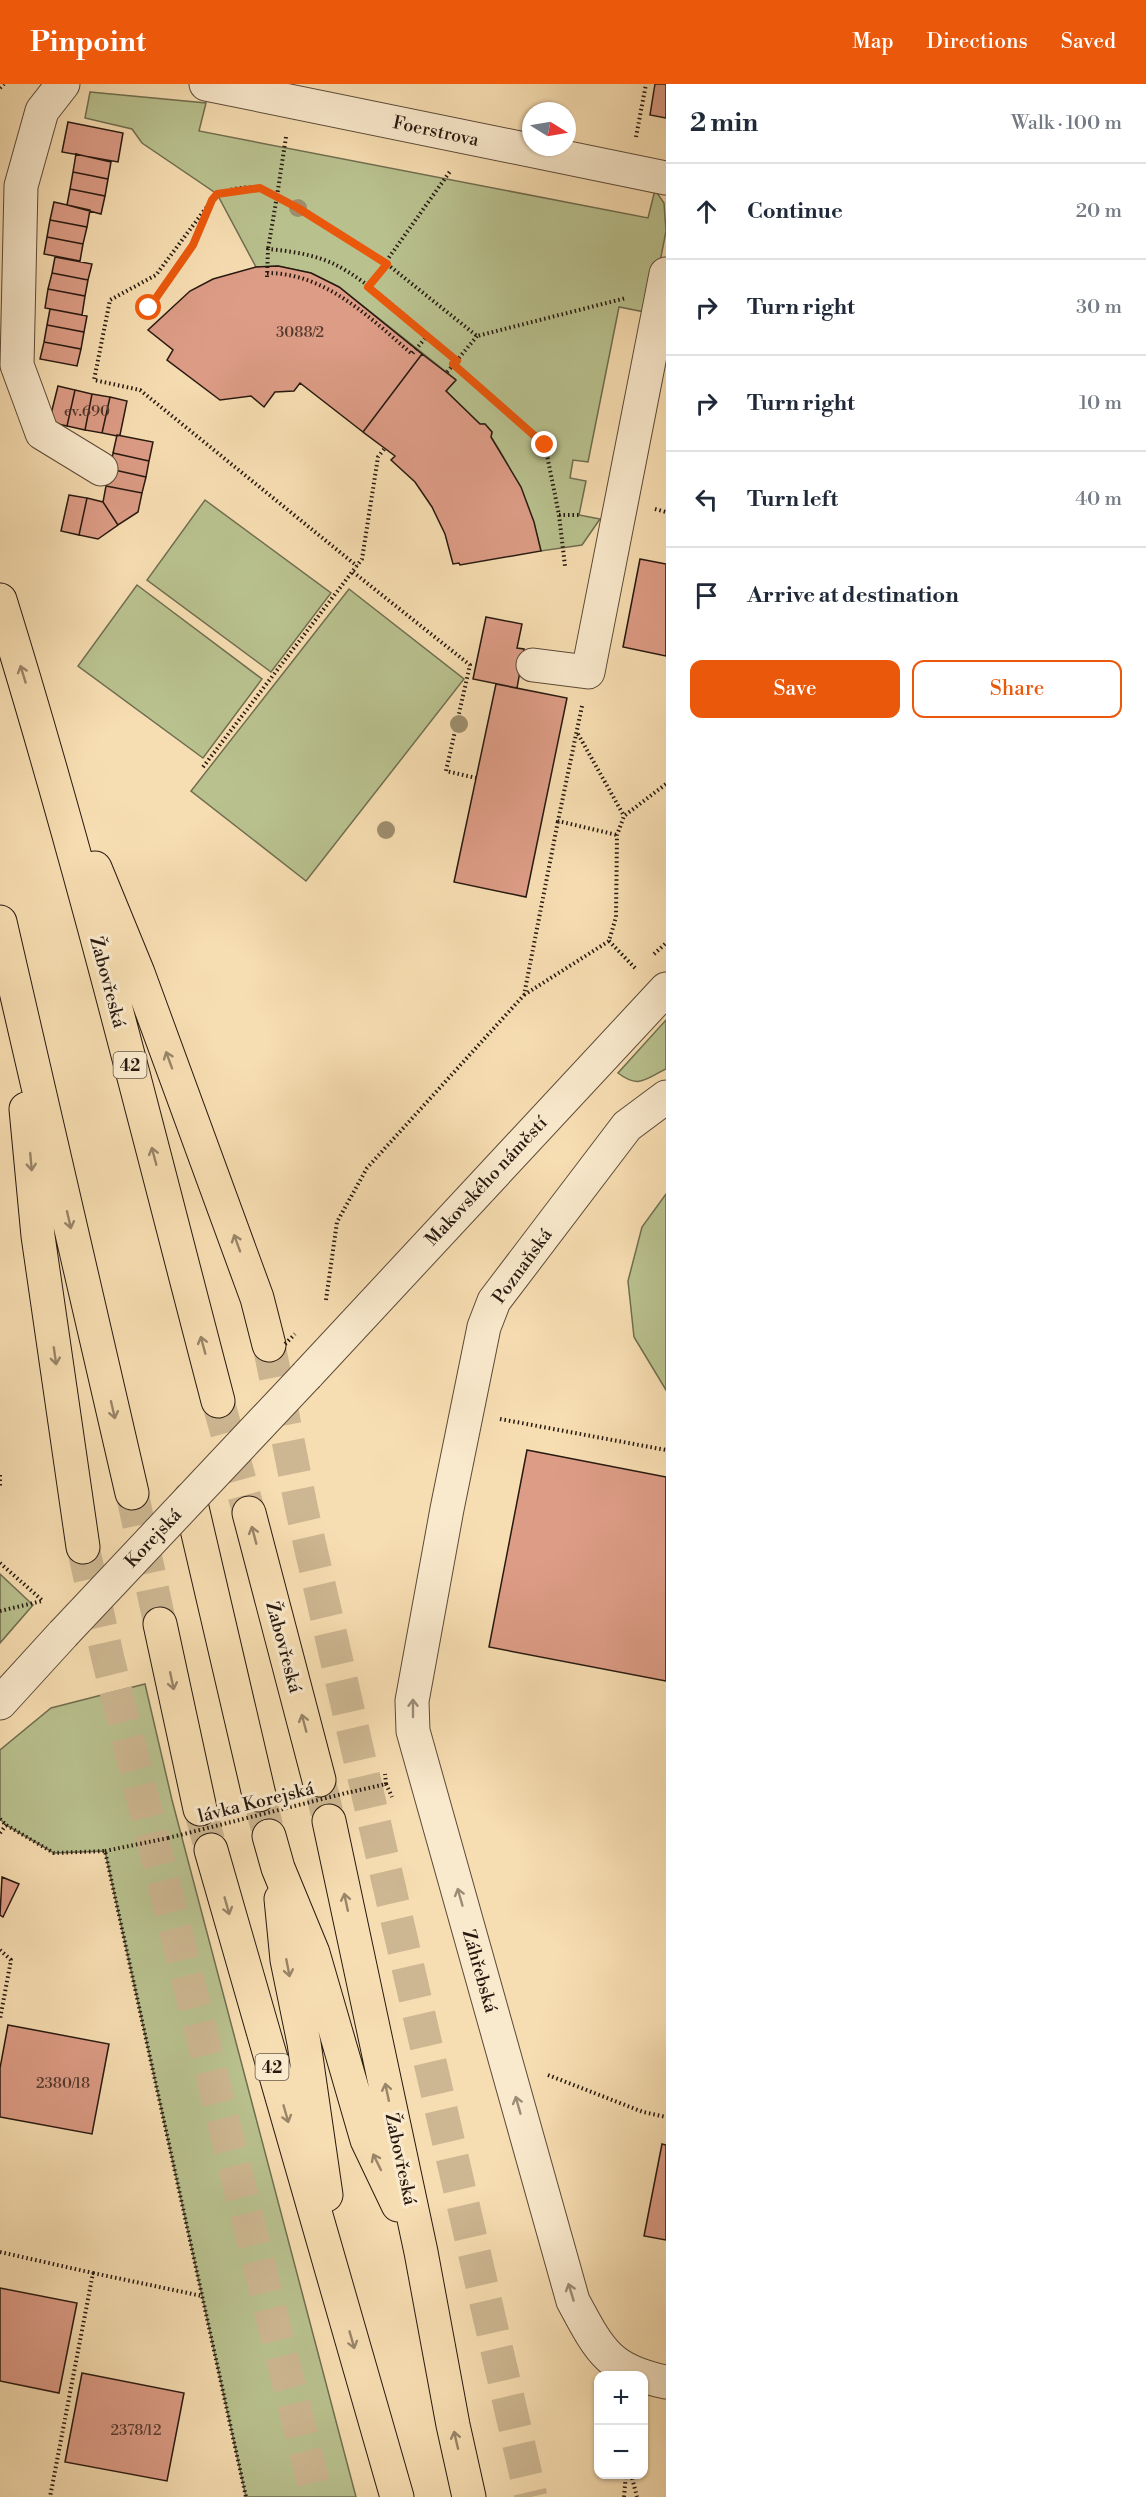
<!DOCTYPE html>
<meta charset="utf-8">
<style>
:root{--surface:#fff;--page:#f6f6f7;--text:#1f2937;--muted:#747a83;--line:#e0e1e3;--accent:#ea580c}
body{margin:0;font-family:"Libre Bodoni",serif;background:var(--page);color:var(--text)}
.controls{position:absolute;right:18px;bottom:18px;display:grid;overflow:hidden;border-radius:12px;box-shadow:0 2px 4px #0004}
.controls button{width:54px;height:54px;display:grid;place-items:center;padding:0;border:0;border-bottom:2px solid var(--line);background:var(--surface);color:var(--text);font:30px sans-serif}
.compass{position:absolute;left:522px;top:18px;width:54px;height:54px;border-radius:50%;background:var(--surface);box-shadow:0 2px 4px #0004;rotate:101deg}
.stop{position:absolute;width:18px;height:18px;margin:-14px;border:4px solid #ea580c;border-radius:50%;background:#fff}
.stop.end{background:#ea580c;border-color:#fff;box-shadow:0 2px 6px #0008}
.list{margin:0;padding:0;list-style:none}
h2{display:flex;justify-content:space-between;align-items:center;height:78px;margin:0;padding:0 24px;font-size:26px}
h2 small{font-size:20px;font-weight:400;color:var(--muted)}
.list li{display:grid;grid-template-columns:39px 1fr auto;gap:18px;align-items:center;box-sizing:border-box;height:96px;padding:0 24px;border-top:2px solid var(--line)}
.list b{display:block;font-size:22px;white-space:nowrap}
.list em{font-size:20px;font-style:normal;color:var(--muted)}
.actions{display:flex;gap:12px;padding:18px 24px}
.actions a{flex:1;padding:14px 0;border:2px solid var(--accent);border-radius:12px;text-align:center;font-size:21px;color:var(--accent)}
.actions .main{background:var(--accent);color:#fff}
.icon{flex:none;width:33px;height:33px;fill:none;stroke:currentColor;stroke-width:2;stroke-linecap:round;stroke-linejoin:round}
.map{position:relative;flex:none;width:666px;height:2413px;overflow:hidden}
header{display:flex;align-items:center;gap:36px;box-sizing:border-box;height:84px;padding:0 30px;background:var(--accent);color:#fff}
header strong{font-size:28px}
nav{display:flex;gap:33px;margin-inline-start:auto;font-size:21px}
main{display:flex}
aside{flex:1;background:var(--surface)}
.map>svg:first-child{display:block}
</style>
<header>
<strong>Pinpoint</strong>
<nav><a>Map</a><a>Directions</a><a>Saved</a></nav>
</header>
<main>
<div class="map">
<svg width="666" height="2413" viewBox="0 0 666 2413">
<rect width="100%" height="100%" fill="#f7deb2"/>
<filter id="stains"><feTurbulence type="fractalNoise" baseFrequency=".00333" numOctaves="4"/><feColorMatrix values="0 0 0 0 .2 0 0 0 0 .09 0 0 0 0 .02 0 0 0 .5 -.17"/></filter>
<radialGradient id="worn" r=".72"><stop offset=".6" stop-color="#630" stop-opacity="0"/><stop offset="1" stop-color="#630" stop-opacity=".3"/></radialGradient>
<path fill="#b9c28f" stroke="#706e50" stroke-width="1.5" d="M 90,8 L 206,19 L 199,47 L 648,134 L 655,106 L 664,119 L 666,147 L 650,229 L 619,223 L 588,378 L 573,376 L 570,394 L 586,397 L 579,431 L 600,435 L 582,461 L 541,467 C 530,423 516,391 491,353 L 492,348 L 485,340 L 480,340 L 446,307 L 455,295 L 339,203 L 311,189 L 278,182 L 256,183 L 217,110 L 142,59 L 132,45 L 85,34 Z
M 205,416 L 331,509 L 271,588 L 147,496 Z
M 137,501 L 262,595 L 203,674 L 78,582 Z
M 349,505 L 464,595 L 306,797 L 191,707 Z
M 666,936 L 666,985 C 645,995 639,1005 618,989 Z
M 666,1110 L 666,1306 L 634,1253 L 628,1197 L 642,1143 Z
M 0,1490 L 33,1521 L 0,1559 Z
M 145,1600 L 172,1716 L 356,2413 L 246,2413 L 105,1767 L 54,1769 L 6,1741 L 0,1735 L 0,1666 L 51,1624 Z"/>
<path fill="#dd9c86" stroke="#271910" stroke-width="1.5" d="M 655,0 L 666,0 L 666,34 L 650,31 Z
M 68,38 L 123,49 L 118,78 L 62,68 Z
M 76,70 L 111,78 L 108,95 L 73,88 Z
M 73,88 L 108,95 L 105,112 L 70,105 Z
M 70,105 L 105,112 L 101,130 L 67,121 Z
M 54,118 L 90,126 L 87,143 L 50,136 Z
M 50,136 L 87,143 L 83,160 L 47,153 Z
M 47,153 L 83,160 L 80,177 L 44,170 Z
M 55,173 L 92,180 L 88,196 L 52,189 Z
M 278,182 L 311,189 L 339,203 L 422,270 L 363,348 L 300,299 L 294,307 L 275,308 L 264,323 L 251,312 L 220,316 L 167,276 L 173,266 L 148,246 L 190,207 L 213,195 L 256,183 Z
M 52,189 L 88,196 L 85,212 L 48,205 Z
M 48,205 L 85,212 L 82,231 L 45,224 Z
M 50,225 L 87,232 L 84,248 L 47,241 Z
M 47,241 L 84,248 L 81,265 L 44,258 Z
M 44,258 L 81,265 L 77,282 L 40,275 Z
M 422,270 L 456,296 L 446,307 L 480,340 L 485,340 L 492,348 L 491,353 L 521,403 L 534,438 L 541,467 L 460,481 L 459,479 L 453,480 L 445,450 L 432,423 L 415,398 L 391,376 L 395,372 L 363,348 Z
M 58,302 L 75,306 L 67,342 L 49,338 Z
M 75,306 L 92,310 L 85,346 L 67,342 Z
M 92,310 L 110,313 L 102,349 L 85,346 Z
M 110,313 L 127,317 L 120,351 L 117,352 L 102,349 Z
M 117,351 L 153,358 L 149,377 L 113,369 Z
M 113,369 L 149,377 L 146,393 L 110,385 Z
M 110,385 L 146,393 L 142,409 L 106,402 Z
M 106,402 L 142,409 L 138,428 L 118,441 L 103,418 Z
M 69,411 L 87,414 L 79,451 L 61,447 Z
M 87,414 L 103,418 L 118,441 L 98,455 L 79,451 Z
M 640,475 L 666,480 L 666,572 L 623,563 Z
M 486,533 L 522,540 L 517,564 L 524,565 L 517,604 L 473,595 Z
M 496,600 L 567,614 L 526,813 L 454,798 Z
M 527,1366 L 666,1393 L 666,1597 L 489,1563 Z
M 2,1793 L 19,1800 L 3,1833 L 0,1831 Z
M 8,1941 L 109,1960 L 92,2050 L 0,2033 L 0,1984 Z
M 662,2060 L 666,2061 L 666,2156 L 644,2152 Z
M 0,2204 L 77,2219 L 59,2309 L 0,2297 Z
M 82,2289 L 184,2309 L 167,2397 L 65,2378 Z"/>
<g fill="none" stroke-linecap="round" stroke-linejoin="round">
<path stroke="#cdb792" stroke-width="33" stroke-dasharray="33 16" stroke-linecap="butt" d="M 269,1261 L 302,1427 L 531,2413
M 218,1317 L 249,1429
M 132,1409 L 160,1540
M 83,1463 L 108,1575 L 317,2413
M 319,1696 L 329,1737
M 259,1711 L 269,1752
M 200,1725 L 211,1766"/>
<defs>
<path id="minor" d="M 63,0 L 42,27 L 21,102 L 17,281 L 42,349 L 101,385
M 206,0 L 666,94
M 533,581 L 588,588 L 666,190
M 666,1013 L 627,1042 L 494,1217 L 484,1243 L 447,1425 L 412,1617 L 413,1647 L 573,2217 C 599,2265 608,2287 666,2298
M 307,1291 L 666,905
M 0,1619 L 63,1550"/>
<path id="highway" d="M 0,516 C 82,780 148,1050 218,1317
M 95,784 L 138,889 L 257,1214 L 269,1261
M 0,838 L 132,1409
M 26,1025 L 38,1152 L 83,1463
M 190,1415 L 259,1711
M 249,1429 L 319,1696
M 160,1540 L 200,1725
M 329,1737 L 421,2168 L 453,2341 L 469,2413
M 269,1752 L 278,1784 L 313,1869 L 367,2056 L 398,2121
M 211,1766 L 397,2413
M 281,1815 L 287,1876 L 304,1959 L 326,2111"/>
</defs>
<use href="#minor" stroke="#5b4a38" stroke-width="35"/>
<use href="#highway" stroke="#271910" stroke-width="35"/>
<path stroke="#271910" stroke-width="4" stroke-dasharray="1.5 3" stroke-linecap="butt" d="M 0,4 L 4,0
M 286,53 L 277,112 L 387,180 L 477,252 L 626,214
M 636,53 L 646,0
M 212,116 L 156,191 L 110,216 L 94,296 L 140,306 L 357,482
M 212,117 C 221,105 244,102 259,104 C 265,104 272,109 277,112 L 268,165
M 267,189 C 326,189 370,234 412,270 L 427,252
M 267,193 L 268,165 C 290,167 311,170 332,179 C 372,198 422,248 457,277
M 368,203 L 451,86
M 149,223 L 193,161 L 209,124
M 477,252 L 454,280 L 545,361 L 559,431 L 565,482
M 447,288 L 454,280
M 655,425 L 666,428
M 559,431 L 579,431
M 353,488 L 470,581 L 446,687 L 476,694
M 582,622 L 558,737 L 617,751
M 578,650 L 624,732
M 203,683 L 362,475 L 378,373 L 385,364
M 609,857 L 635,884
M 654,870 L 666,859
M 524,911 L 609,857 L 616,833 L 617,751 L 624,732 L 666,700
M 326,1216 L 337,1138 L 367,1084 L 524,911 L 558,737
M 500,1335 L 666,1366
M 0,1391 L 0,1402
M 0,1479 L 43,1517
M 0,1527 L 42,1517
M 386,1700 L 392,1713
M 351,1708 L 386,1700 L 385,1690
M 0,1735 L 6,1741 L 54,1769 L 105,1767 L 246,2413
M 0,1749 L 6,1741
M 105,1767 L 168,1754
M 0,1866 L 11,1876 L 0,1935
M 548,1991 L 643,2028 L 666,2033
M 0,2168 L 93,2189 L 50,2413
M 93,2189 L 202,2212
M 631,2390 L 637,2413
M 624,2413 L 626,2390"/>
<use href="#minor" stroke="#faeacd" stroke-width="33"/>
<use href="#highway" stroke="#f7deb2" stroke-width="33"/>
<defs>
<path id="minor-bridge" d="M 63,1550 L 307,1291"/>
</defs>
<use href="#minor-bridge" stroke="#5b4a38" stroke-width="35" stroke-linecap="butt"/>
<path stroke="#271910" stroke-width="4" stroke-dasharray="1.5 3" stroke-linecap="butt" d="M 285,1260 L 295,1250
M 168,1754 L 350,1708"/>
<use href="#minor-bridge" stroke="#faeacd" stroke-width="33"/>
</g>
<g fill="#9d8e6e">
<circle cx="298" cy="124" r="9"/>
<circle cx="459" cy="640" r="9"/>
<circle cx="386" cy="746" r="9"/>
</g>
<defs><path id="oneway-shaft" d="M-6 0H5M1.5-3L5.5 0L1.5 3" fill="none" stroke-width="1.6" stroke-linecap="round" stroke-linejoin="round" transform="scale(1.5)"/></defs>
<g stroke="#998569">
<use href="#oneway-shaft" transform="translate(23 590) rotate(-107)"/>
<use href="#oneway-shaft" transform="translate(169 976) rotate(-110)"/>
<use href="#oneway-shaft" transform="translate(154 1072) rotate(-105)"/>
<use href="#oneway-shaft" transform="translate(31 1078) rotate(85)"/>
<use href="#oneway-shaft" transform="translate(69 1136) rotate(77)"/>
<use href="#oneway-shaft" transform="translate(237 1159) rotate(-110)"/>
<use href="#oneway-shaft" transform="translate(203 1261) rotate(-105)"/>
<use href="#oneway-shaft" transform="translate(55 1272) rotate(82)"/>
<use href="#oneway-shaft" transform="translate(113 1326) rotate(77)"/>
<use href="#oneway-shaft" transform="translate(254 1451) rotate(-105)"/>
<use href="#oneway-shaft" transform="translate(172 1597) rotate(78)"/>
<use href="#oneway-shaft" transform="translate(304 1639) rotate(-105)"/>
<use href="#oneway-shaft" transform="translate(346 1818) rotate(-102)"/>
<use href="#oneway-shaft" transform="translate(227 1822) rotate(74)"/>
<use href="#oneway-shaft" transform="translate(288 1884) rotate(79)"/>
<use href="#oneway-shaft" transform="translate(387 2008) rotate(-102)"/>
<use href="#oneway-shaft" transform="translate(286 2030) rotate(74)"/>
<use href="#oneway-shaft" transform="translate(377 2078) rotate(-116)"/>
<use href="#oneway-shaft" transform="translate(352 2256) rotate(74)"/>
<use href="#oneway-shaft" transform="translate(456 2356) rotate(-103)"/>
</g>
<g stroke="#9b8c78">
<use href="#oneway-shaft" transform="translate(413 1624) rotate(-90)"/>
<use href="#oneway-shaft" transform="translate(460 1813) rotate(-106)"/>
<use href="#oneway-shaft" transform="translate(518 2021) rotate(-106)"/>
<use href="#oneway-shaft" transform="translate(571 2208) rotate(-107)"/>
</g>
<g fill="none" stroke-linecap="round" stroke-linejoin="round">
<path stroke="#ea580c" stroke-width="8" d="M 149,224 L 193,161 L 212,116 L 217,110 L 260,104 L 298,124 L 387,180 L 368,203 L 457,277 L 453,280 L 545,361"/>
</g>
<g text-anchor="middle" stroke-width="6" stroke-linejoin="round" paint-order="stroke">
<g font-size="15" fill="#543a2e">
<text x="300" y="253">3088/2</text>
<text x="87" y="332">ev.690</text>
<text x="63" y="2004">2380/18</text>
<text x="136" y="2351">2378/12</text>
</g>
<g fill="#faeacd" stroke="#665849" stroke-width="1.5">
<rect x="113.5" y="968" width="33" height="26" rx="4.5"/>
<rect x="255.5" y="1970" width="33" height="26" rx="4.5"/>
</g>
<g font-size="16" font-weight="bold" fill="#271910">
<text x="130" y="987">42</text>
<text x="272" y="1989">42</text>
</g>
<g font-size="18" fill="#271910" stroke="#faeacd">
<text transform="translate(436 47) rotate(12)" y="6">Foerstrova</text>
<text transform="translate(108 898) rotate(75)" y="6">Žabovřeská</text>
<text transform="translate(486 1097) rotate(-47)" y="6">Makovského náměstí</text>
<text transform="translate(522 1182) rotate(-54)" y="6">Poznaňská</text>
<text transform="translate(153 1454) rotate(-47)" y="6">Korejská</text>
<text transform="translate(284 1563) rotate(75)" y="6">Žabovřeská</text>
<text transform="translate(256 1718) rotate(-14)" y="6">lávka Korejská</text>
<text transform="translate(480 1887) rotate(74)" y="6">Záhřebská</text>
<text transform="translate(401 2075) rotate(78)" y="6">Žabovřeská</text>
</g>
</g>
<rect width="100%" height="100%" filter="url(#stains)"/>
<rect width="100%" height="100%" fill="url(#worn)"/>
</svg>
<div class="controls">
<button>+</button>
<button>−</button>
</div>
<svg class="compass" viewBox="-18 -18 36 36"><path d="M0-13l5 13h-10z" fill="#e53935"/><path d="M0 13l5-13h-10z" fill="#747a83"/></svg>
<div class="stop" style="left:149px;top:224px"></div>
<div class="stop end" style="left:545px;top:361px"></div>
</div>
<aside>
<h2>2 min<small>Walk · 100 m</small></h2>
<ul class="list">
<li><svg class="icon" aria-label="ahead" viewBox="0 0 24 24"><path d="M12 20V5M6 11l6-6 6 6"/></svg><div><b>Continue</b></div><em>20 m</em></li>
<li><svg class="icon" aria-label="right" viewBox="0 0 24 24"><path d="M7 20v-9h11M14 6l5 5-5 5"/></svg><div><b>Turn right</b></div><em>30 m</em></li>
<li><svg class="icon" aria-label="right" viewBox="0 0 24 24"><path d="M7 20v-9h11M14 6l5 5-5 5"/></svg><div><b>Turn right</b></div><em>10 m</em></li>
<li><svg class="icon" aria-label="left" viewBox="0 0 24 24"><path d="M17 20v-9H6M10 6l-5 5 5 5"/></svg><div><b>Turn left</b></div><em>40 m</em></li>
<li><svg class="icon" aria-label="arrive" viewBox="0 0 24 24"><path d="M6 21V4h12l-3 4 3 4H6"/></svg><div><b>Arrive at destination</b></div></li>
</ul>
<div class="actions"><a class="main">Save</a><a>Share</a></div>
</aside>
</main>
